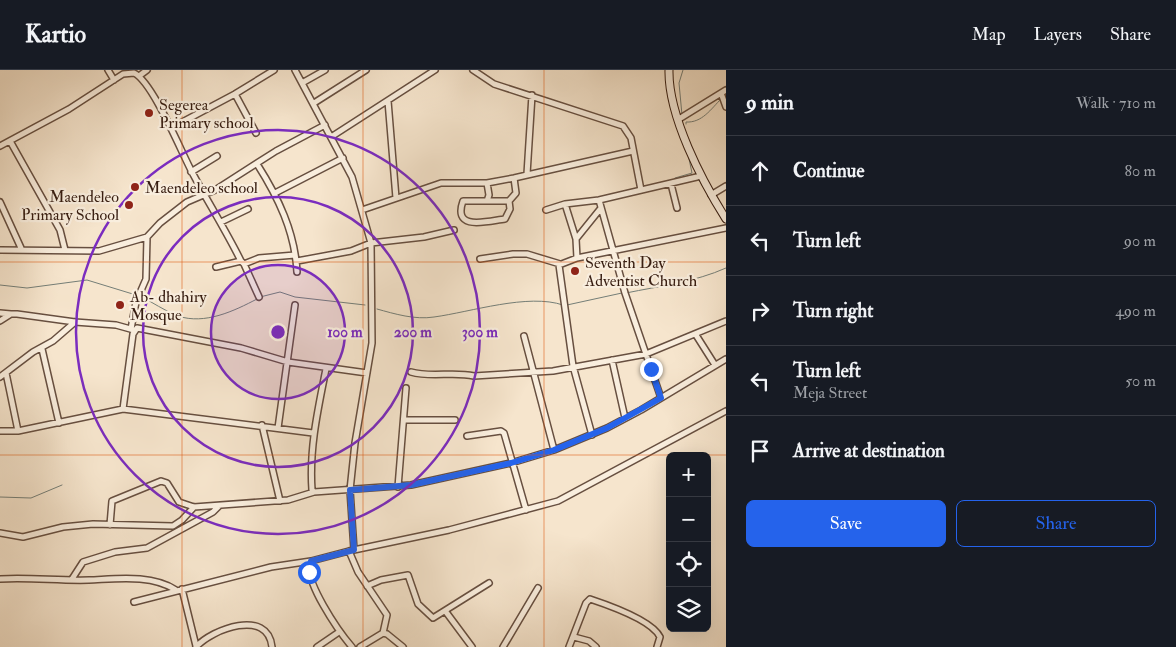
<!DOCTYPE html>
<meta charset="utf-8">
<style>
:root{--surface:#171b24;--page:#20242c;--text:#f1f3f6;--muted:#9ea1a6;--line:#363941;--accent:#2563eb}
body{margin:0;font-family:"IM FELL Double Pica",serif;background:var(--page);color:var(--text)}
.controls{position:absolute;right:15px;bottom:15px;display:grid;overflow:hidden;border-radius:8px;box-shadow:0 5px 20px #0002}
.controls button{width:45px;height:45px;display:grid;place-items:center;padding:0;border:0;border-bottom:1px solid var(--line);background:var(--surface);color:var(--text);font:25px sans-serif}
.stop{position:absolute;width:15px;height:15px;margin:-11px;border:4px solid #2563eb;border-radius:50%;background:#fff}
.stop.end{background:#2563eb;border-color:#fff;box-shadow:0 1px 5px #0008}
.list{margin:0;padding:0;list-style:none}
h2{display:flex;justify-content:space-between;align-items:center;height:65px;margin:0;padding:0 20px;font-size:21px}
h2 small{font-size:16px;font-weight:400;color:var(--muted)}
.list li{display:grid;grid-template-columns:32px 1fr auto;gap:15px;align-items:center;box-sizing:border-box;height:70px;padding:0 20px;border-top:1px solid var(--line)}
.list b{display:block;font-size:19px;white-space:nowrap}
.list p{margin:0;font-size:16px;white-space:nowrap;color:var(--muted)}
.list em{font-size:16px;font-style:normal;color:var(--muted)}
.actions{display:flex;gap:10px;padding:15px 20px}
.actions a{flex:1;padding:11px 0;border:1px solid var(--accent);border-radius:8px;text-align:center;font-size:18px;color:var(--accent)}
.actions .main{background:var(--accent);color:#fff}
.icon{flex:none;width:28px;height:28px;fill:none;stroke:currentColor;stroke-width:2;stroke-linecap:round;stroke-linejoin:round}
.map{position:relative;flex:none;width:726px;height:577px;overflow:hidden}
header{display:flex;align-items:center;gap:30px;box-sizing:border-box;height:70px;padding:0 25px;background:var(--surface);border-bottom:1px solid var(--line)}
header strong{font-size:24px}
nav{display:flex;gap:28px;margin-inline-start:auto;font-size:18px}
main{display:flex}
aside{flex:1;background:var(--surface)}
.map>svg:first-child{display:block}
</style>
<header>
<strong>Kartio</strong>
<nav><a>Map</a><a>Layers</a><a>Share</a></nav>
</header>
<main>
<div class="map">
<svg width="726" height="577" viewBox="0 0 726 577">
<rect width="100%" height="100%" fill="#f6e5cd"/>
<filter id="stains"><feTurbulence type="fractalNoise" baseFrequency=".004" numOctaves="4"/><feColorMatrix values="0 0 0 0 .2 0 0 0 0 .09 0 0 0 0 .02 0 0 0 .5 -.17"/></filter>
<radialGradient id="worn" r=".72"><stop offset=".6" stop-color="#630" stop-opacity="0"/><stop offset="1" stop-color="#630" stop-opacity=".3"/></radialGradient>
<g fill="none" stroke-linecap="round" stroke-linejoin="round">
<path stroke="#747e77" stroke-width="1" d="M 682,45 L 679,13 L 683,0
M 686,54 L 686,52 C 702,53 711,39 721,29
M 678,61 L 686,80
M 675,108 L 692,103 L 688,84
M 699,110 L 724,152
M 0,215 L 27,218 L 87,210 L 136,225
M 626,223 C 660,216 695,212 726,198
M 140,226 C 152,232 165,241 178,246 C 205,255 234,241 257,229
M 260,227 L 280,222 L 295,227 L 365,235
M 567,235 L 622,223
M 377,239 C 395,244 415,250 434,247 C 471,242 528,223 563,235
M 0,427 L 31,428 L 62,415"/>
<defs>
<path id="street" d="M 108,0 L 114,10
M 295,0 L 352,107 L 371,173 L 372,273 L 355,373 L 350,420 L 354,480
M 473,0 L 494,14 L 623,56 L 631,68 L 641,120
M 139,6 L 147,0
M 302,13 L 325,0
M 721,23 L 726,37
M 235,24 L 256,63
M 388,31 L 396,128
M 314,33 L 366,0
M 679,49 L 726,20
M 171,58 L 235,24 L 274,0
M 331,67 L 435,0
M 10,71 L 60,160 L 65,180
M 0,76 L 69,39 L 123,4 L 134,3 C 153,12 182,84 193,104 C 209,134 226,161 241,191 L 244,194 L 259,188 L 295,185
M 257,94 C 278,127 295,162 297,202
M 191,102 L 217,86
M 527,104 L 532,25
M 487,113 L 489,125 L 487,131
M 671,114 L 677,138
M 275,123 L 343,88
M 711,125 L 726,116
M 599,130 L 625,223 L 661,328
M 509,131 L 510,139 L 505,149 C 488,151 452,162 463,131 L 509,131 L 516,123 L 514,108
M 0,132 L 21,178
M 565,134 L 576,169
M 362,140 L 441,113 L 487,113 L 514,108 L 633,81
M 546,140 L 565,134 L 599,130 L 701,106
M 221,152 L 248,139
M 0,180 L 99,181 L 147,167 L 160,153 L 187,132 L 215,120 L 276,81 L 325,55
M 577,188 L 576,169 L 601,138
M 480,189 L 513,184 L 527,184 L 560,194
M 297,191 L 351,181 L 371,173 L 424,167 L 454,160
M 244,194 L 259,227
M 216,197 L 241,191
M 0,243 L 11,244
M 0,251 L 11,244 L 17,244 L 75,252 L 116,255 L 134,260
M 131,259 L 136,232 L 146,209 L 147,167
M 696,265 L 715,295
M 524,266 L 554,380
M 42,279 L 59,353
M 612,290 L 625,348
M 326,299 C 318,339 309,379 312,420 L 314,422 L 411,415 L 511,393 L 554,380 L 607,358 L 641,340 L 726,289
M 411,302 C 432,308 453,301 474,306 L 553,301 L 646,284 L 726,251
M 6,303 L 18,361
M 0,307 L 33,282 L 53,271 L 75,252
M 123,339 L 133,264 L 137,258 L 241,278 L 288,292 L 367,303
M 404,350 L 455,350
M 262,355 L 280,431
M 278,358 L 295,235
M 0,361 L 18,361 L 123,339 L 313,363
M 592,365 L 573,296 L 559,195 L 577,188 L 726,158
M 467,366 L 501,361 L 504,363 L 526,440
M 398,417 L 406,318
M 110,455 L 112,431 L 161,411 L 167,413 L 179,432 L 194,437 L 288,430 L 314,422
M 0,463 L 23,467 L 63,457 L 93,454 L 173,456 L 182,450 L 194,437
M 349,481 L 358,502 L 387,545 L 383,563
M 0,509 C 29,507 59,511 89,510 C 116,509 151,504 176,520
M 72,509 L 83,492 L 115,482 L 147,478 L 213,442 L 219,436
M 367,516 L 381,510 L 408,505 L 418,534 L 433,548 L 489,513
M 182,519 L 196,576
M 134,532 L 271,497 L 311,491
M 446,542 L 472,577
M 574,567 L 589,571 L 596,577
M 196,577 C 212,559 268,538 272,577
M 317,577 L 339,562
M 352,577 C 340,563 301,508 311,491 L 349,481 L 449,460 L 558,431 L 726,341
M 360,577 L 383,563 L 387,564 L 403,577
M 503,577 L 538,518
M 569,577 L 586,533 L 590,529 C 608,535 652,550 660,567 L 657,577"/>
<path id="secondary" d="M 669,0 C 668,46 702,111 726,149"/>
</defs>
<use href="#street" stroke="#674f40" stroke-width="8"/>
<use href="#secondary" stroke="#371d11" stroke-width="9"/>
<use href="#street" stroke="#f9eede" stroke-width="5"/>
<use href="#secondary" stroke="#f9eede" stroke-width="7"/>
</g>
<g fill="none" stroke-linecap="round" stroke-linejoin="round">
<path stroke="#2563eb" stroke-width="6" d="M 309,502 L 311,491 L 354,480 L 350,420 L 411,415 L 511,393 L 554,380 L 607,358 L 661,328 L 651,299"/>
</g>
<path fill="none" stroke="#df560c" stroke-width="1" stroke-opacity="0.55" d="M 182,0 L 182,577M 363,0 L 363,577M 544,0 L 544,577M 0,192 L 726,192M 0,385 L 726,385"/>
<circle cx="278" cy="262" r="67" fill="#7b2cbf" fill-opacity=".12"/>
<g fill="none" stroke="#7b2cbf" stroke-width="2.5">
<circle cx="278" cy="262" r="67"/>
<circle cx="278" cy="262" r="135"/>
<circle cx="278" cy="262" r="202"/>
</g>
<g fill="#8f2418" stroke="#f9eede" stroke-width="2">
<circle cx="149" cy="43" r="5"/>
<circle cx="135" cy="117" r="5"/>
<circle cx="129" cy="135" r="5"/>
<circle cx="575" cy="201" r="5"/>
<circle cx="120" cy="235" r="5"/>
</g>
<g text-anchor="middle" stroke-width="4.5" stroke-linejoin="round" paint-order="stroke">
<g font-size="16" fill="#371d11" stroke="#f9eede" text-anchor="start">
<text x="159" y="40">Segerea<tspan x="159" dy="18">Primary school</tspan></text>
<text x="145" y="123">Maendeleo school</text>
<text x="119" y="132" text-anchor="end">Maendeleo<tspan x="119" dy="18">Primary School</tspan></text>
<text x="585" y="198">Seventh Day<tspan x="585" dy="18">Adventist Church</tspan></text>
<text x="130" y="232">Ab- dhahiry<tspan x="130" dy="18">Mosque</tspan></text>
</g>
</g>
<circle cx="278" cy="262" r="8" fill="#7b2cbf" stroke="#f9eede" stroke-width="2.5"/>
<g font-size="15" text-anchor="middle" font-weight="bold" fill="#7b2cbf" stroke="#f9eede" stroke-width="4.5" stroke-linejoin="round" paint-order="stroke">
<text x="345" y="267">100 m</text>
<text x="413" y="267">200 m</text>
<text x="480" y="267">300 m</text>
</g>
<rect width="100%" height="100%" filter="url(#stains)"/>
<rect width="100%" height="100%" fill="url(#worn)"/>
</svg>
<div class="controls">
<button>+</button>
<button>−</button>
<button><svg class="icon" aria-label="locate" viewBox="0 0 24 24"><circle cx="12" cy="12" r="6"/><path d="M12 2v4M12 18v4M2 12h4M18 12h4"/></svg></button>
<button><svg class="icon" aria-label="layers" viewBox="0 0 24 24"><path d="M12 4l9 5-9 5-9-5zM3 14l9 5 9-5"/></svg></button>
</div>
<div class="stop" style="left:309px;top:502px"></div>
<div class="stop end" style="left:651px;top:299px"></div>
</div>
<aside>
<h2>9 min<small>Walk · 710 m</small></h2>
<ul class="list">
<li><svg class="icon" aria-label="ahead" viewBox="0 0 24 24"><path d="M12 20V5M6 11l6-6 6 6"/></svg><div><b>Continue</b></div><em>80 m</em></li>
<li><svg class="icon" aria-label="left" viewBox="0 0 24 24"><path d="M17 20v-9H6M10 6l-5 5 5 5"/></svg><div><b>Turn left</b></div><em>90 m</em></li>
<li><svg class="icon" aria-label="right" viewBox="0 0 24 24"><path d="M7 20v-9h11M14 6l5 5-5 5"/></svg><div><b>Turn right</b></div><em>490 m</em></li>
<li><svg class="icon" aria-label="left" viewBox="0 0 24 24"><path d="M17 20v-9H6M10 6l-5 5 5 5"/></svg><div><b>Turn left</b><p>Meja Street</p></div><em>50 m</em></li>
<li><svg class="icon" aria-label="arrive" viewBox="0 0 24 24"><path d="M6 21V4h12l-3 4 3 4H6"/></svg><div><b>Arrive at destination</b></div></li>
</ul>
<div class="actions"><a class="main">Save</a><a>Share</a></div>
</aside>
</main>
